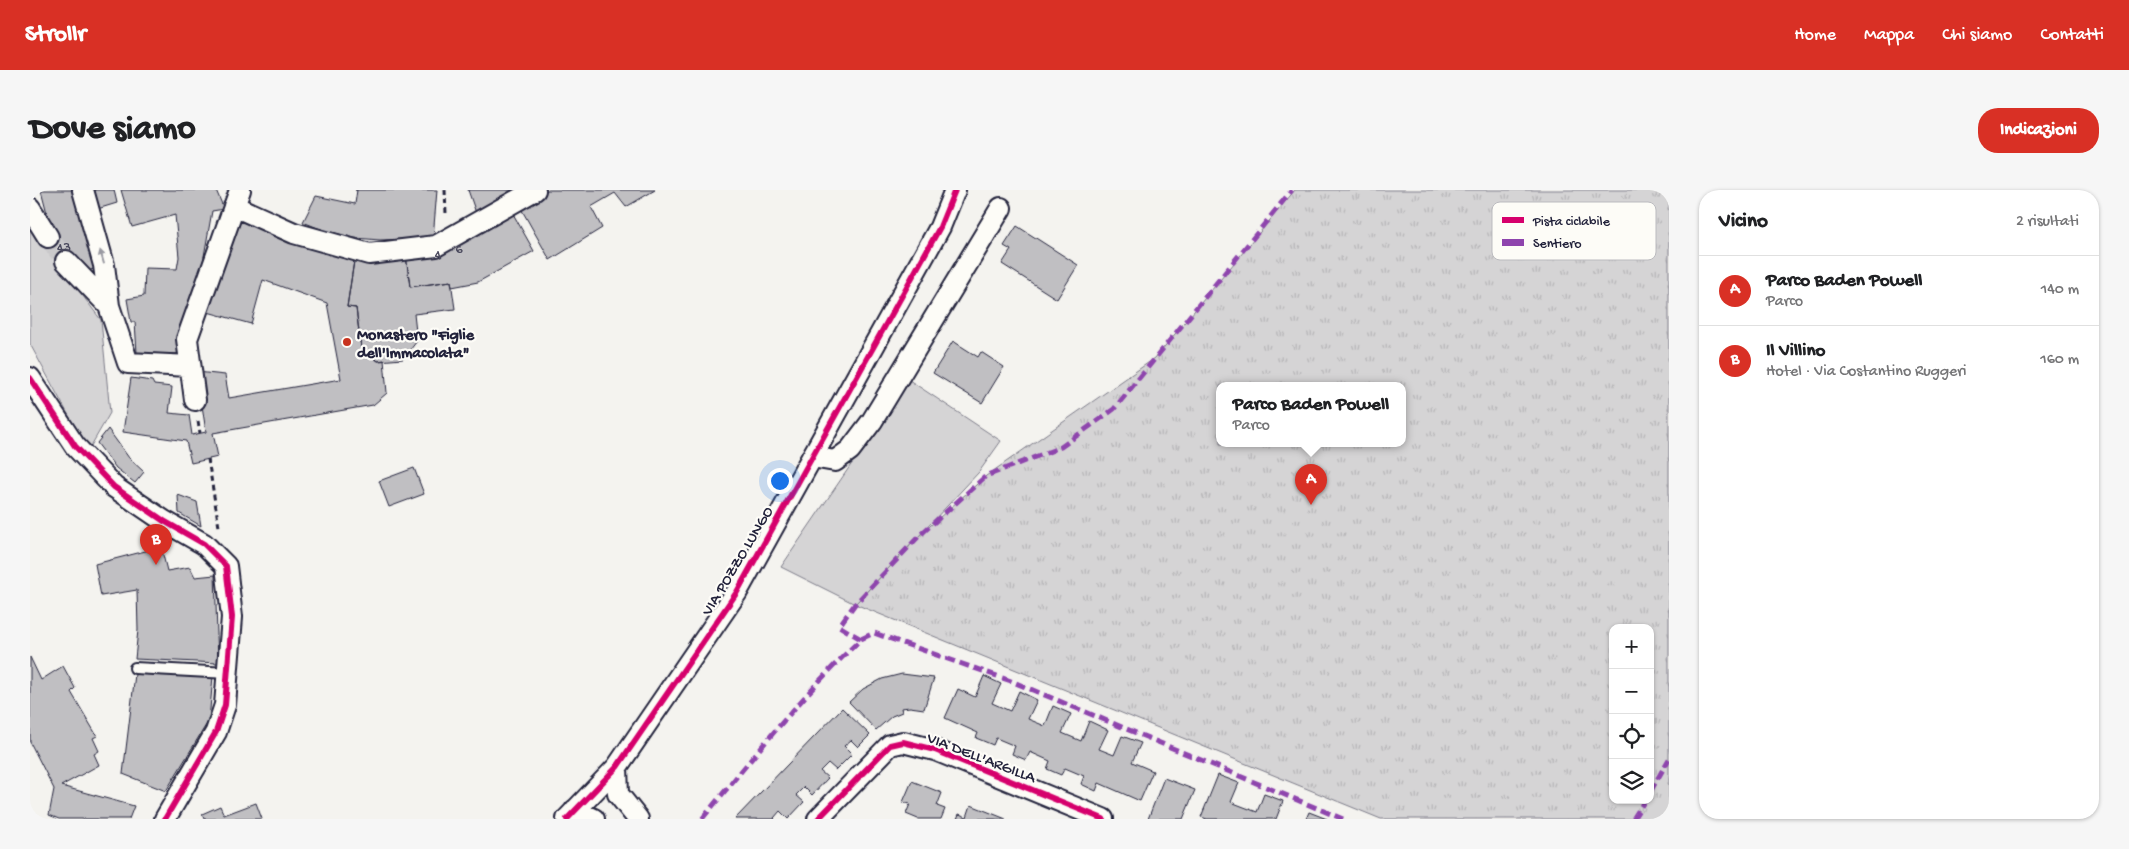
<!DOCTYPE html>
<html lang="it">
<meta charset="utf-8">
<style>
:root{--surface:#fff;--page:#f6f6f6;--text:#202124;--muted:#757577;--line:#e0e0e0;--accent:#d93025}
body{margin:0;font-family:"Gochi Hand",sans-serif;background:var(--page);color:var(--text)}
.controls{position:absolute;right:15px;bottom:15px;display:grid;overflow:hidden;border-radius:10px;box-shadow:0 1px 4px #0004}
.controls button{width:45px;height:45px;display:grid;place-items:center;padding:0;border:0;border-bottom:1px solid var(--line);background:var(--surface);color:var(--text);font:25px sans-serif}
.you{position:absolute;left:749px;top:290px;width:18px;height:18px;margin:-12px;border:4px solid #fff;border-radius:50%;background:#1a73e8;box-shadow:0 0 0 8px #1a73e833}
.badge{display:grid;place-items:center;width:32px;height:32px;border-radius:50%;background:var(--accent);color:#fff;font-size:16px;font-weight:700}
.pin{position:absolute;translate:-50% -41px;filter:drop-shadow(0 1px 2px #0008)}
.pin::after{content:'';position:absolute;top:26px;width:18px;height:15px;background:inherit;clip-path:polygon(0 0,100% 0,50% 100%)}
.popup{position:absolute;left:1186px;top:192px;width:190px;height:65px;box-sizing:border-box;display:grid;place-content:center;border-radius:10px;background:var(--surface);filter:drop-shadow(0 1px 4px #0005);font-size:16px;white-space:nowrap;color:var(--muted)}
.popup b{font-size:19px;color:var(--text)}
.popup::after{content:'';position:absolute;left:50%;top:100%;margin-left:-10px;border:10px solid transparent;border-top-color:var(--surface)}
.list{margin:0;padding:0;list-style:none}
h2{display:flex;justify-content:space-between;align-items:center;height:65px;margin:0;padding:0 20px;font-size:21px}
h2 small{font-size:16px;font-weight:400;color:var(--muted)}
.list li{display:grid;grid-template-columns:32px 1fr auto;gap:15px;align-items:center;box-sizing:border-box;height:70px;padding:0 20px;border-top:1px solid var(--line)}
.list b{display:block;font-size:19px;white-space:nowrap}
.list p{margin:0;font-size:16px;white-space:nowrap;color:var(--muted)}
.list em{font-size:16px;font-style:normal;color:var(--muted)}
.icon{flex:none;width:28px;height:28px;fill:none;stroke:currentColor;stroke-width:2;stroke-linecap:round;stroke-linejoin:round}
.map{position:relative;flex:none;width:1639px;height:629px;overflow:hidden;border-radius:20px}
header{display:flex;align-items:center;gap:30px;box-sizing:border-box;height:70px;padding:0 25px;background:var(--accent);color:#fff}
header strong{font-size:24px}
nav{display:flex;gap:28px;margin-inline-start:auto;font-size:18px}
.intro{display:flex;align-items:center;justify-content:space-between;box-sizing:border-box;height:120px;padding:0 30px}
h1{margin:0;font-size:35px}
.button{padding:12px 22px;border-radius:20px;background:var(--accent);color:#fff;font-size:18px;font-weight:700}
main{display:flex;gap:30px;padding:0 30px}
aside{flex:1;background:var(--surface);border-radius:20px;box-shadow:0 1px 4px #0004}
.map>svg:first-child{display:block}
</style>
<header>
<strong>Strollr</strong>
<nav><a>Home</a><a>Mappa</a><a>Chi siamo</a><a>Contatti</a></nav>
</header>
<div class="intro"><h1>Dove siamo</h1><a class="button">Indicazioni</a></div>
<main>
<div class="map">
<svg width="1639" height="629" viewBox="0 0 1639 629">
<defs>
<pattern id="grass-tufts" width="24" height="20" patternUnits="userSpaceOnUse" patternTransform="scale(1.25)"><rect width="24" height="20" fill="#d5d4d5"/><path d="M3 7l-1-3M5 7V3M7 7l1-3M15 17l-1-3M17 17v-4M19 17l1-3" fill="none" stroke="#b7b6b8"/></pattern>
</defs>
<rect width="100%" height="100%" fill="#f4f3ef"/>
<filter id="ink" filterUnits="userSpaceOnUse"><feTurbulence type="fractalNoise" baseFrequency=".02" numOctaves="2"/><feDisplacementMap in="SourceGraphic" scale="10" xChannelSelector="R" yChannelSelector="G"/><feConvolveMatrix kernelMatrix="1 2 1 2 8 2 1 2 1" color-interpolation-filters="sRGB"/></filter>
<g filter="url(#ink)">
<path fill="url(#grass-tufts)" stroke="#7c7b88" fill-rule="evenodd" d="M 1265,0 L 1639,0 L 1639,629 L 1351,629 L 825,414 L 891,344 L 956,286 L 1125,168 ZM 1190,196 L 1372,196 L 1372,254 L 1190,254 ZM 1583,438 L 1620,438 L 1620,610 L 1583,610 Z"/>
<path fill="#d5d4d5" stroke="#7c7b88" d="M 0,36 L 71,130 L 80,223 L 58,261 L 0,154 Z
M 879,190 L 971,251 L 949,282 L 825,414 L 751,377 Z"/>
<path fill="#c0bfc2" stroke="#22223b" d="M 11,0 L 46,0 L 69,77 L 55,82 L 31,75 L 13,51 L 25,42 L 18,27 Z
M 59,0 L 84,0 L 87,13 L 64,20 Z
M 91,0 L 186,0 L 194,19 L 182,21 L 167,106 L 161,105 L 148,164 L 107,163 L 105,132 L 101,132 L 97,109 L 114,106 L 115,78 L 147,79 L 149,67 L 145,25 L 102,37 Z
M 325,0 L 407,0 L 403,48 L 350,50 L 325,48 L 293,40 L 273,32 L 286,6 L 325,14 L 327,0 Z
M 438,0 L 488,0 L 446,23 Z
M 517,0 L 625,0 L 596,17 L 585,3 L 561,17 L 572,38 L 520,70 L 489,15 Z
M 482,22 L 504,61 L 448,92 L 422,97 L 421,91 L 380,97 L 376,65 Z
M 204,28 L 265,53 L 324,71 L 317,117 L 326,118 L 331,158 L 348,171 L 354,170 L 357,203 L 343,215 L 183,243 L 188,267 L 161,273 L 156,251 L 93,242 L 101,188 L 122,191 L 124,195 L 142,197 L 139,223 L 159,225 L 162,245 L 176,242 L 167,182 L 195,185 L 199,208 L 311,189 L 297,113 L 233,90 L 221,134 L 174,121 Z
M 987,36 L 1048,75 L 1027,109 L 972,74 L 981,60 L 974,56 Z
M 376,65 L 380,97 L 421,91 L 425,119 L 384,124 L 387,151 L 373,169 L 348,171 L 331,158 L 326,118 L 317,117 L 324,71 Z
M 923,151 L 948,167 L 951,162 L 974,177 L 952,213 L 903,183 Z
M 78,239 L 99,268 L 114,282 L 105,293 L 86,278 L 67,253 Z
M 384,278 L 394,304 L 359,317 L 349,291 Z
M 148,305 L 167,312 L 171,336 L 149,323 Z
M 131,357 L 137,381 L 160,377 L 165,387 L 185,385 L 188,473 L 105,469 L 108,440 L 107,400 L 71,406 L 65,374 Z
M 0,467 L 11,490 L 33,476 L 45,498 L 41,502 L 67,546 L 63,548 L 69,561 L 64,564 L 69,575 L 31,596 L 104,616 L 99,629 L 29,629 L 19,625 L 24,599 L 0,552 Z
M 105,484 L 183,486 L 179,530 L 136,601 L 93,584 Z
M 872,484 L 904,488 L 894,519 L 880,517 L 871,518 L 872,522 L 862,526 L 846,540 L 819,512 L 833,499 L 852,489 Z
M 954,486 L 971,494 L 962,513 L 980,521 L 989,501 L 1007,510 L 998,529 L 1015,536 L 1023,516 L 1041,524 L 1032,543 L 1051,551 L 1059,531 L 1078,540 L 1069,559 L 1084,565 L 1092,546 L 1111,553 L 1102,572 L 1123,581 L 1110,611 L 1069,593 L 1066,601 L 1051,594 L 1054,586 L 1035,578 L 1031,585 L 1017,579 L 1020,571 L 1000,562 L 996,570 L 982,564 L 985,556 L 966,548 L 963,555 L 946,548 L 948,543 L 915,528 L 928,499 L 945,507 Z
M 812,518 L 840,545 L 828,557 L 821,550 L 814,556 L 822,564 L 806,580 L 798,573 L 790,581 L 798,588 L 782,605 L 774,597 L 766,605 L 774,612 L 758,629 L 750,621 L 744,628 L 745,629 L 705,629 Z
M 1188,585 L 1209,593 L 1201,612 L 1227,622 L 1234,604 L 1253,611 L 1246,629 L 1177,629 L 1171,627 Z
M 1134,588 L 1165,600 L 1153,629 L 1118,629 Z
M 882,591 L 912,603 L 907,616 L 915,619 L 911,629 L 888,629 L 876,624 L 880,614 L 873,612 Z
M 226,613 L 232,629 L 174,629 L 172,624 L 190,616 L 194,625 Z
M 941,615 L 976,629 L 927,629 L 929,624 L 937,627 Z
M 1279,622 L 1297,629 L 1276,629 Z"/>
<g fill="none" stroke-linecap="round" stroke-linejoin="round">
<path stroke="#cac9cb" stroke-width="20" stroke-dasharray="20 10" stroke-linecap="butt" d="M 18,47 L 36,71"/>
<defs>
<path id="service" d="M 105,478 L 198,483"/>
<path id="minor" d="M 53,0 L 74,75 L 79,116 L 98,173 L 160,176
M 204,16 L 264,43 L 339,64 L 406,56 L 505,0
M 0,18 L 18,47
M 36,71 L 79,116
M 0,188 L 45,256 L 84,297 L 134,331 L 174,354 L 196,376 L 202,427 L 195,515 L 186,542 L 135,629
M 165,210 L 157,149 L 210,0
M 782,267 L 805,271 L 820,260 L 842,231 L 971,18
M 587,577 L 588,604 L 608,629
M 545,620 L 564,629
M 537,629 L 587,577 L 707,402 L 910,37 L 925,0
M 788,629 L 860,555 L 873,552 L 905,560 L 1073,629"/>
</defs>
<use href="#service" stroke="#22223b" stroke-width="14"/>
<use href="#minor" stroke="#22223b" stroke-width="24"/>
<path stroke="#22223b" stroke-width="3" stroke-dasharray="5 4" stroke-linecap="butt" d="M 415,0 L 416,24
M 168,231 L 170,243
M 178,269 L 189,337"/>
<use href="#service" stroke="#fdfcf7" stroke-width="10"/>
<use href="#minor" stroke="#fdfcf7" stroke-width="20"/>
<path stroke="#8e44ad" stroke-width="5" stroke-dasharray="10 5" stroke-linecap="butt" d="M 831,449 L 844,443 L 981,491 L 1313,629
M 1620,602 L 1639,569
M 672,629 C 723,567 773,504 831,449 L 809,436 L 825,414 L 891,344 L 956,286 L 1031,257 L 1084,219 L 1262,0
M 1603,629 L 1615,610"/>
<defs>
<path id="cycleway" d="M 0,188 L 45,256 L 84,297 L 134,331 L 174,354 L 196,376 L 202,427 L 195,515 L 186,542 L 135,629
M 537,629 L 587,577 L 707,402 L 910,37 L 925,0
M 788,629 L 860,555 L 873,552 L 905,560 L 1073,629"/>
</defs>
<use href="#cycleway" stroke="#fdfcf7" stroke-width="9"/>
<use href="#cycleway" stroke="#d6006c" stroke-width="6"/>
</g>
<defs><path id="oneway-solid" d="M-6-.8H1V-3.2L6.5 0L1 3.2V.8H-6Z" transform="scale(1.25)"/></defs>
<use fill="#9a9aa2" href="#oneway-solid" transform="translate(72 67) rotate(-106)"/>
</g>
<circle fill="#c8321e" stroke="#fdfcf7" stroke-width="2" cx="317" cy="152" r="5"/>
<g text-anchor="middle" stroke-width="4.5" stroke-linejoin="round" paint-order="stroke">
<g font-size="14" fill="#4a495d">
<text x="34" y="61">43</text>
<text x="429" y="63">6</text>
<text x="408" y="68">4</text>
</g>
<g font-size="16" font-weight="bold" fill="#22223b" stroke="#fdfcf7" text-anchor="start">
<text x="327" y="149">Monastero "Figlie<tspan x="327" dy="18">dell'Immacolata"</tspan></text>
</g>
<g font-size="16" fill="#22223b" stroke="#fdfcf7">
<text transform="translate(706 370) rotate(-59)" y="6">VIA POZZO LUNGO</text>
<text transform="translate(952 566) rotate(21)" y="6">VIA DELL'ARGILLA</text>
</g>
</g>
<rect x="1462" y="12" width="164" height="58" rx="8" fill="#fdfcf7" stroke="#bbbbbf" stroke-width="1"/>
<rect x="1472" y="27" width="22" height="6" fill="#d6006c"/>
<rect x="1472" y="49" width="22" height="7" fill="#8e44ad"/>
<g font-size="14" fill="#22223b">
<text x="1503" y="35">Pista ciclabile</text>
<text x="1503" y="57">Sentiero</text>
</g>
</svg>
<div class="controls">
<button>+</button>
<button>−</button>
<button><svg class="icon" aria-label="locate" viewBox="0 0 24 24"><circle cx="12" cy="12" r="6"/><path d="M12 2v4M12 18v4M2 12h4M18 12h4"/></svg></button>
<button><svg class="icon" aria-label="layers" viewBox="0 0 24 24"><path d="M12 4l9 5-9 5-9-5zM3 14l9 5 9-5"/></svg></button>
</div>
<div class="you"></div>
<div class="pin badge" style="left:1281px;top:315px">A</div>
<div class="popup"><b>Parco Baden Powell</b>Parco</div>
<div class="pin badge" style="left:126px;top:375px">B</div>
</div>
<aside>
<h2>Vicino<small>2 risultati</small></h2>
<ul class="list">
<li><span class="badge">A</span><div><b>Parco Baden Powell</b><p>Parco</p></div><em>140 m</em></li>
<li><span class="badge">B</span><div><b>Il Villino</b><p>Hotel · Via Costantino Ruggeri</p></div><em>160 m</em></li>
</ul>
</aside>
</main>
